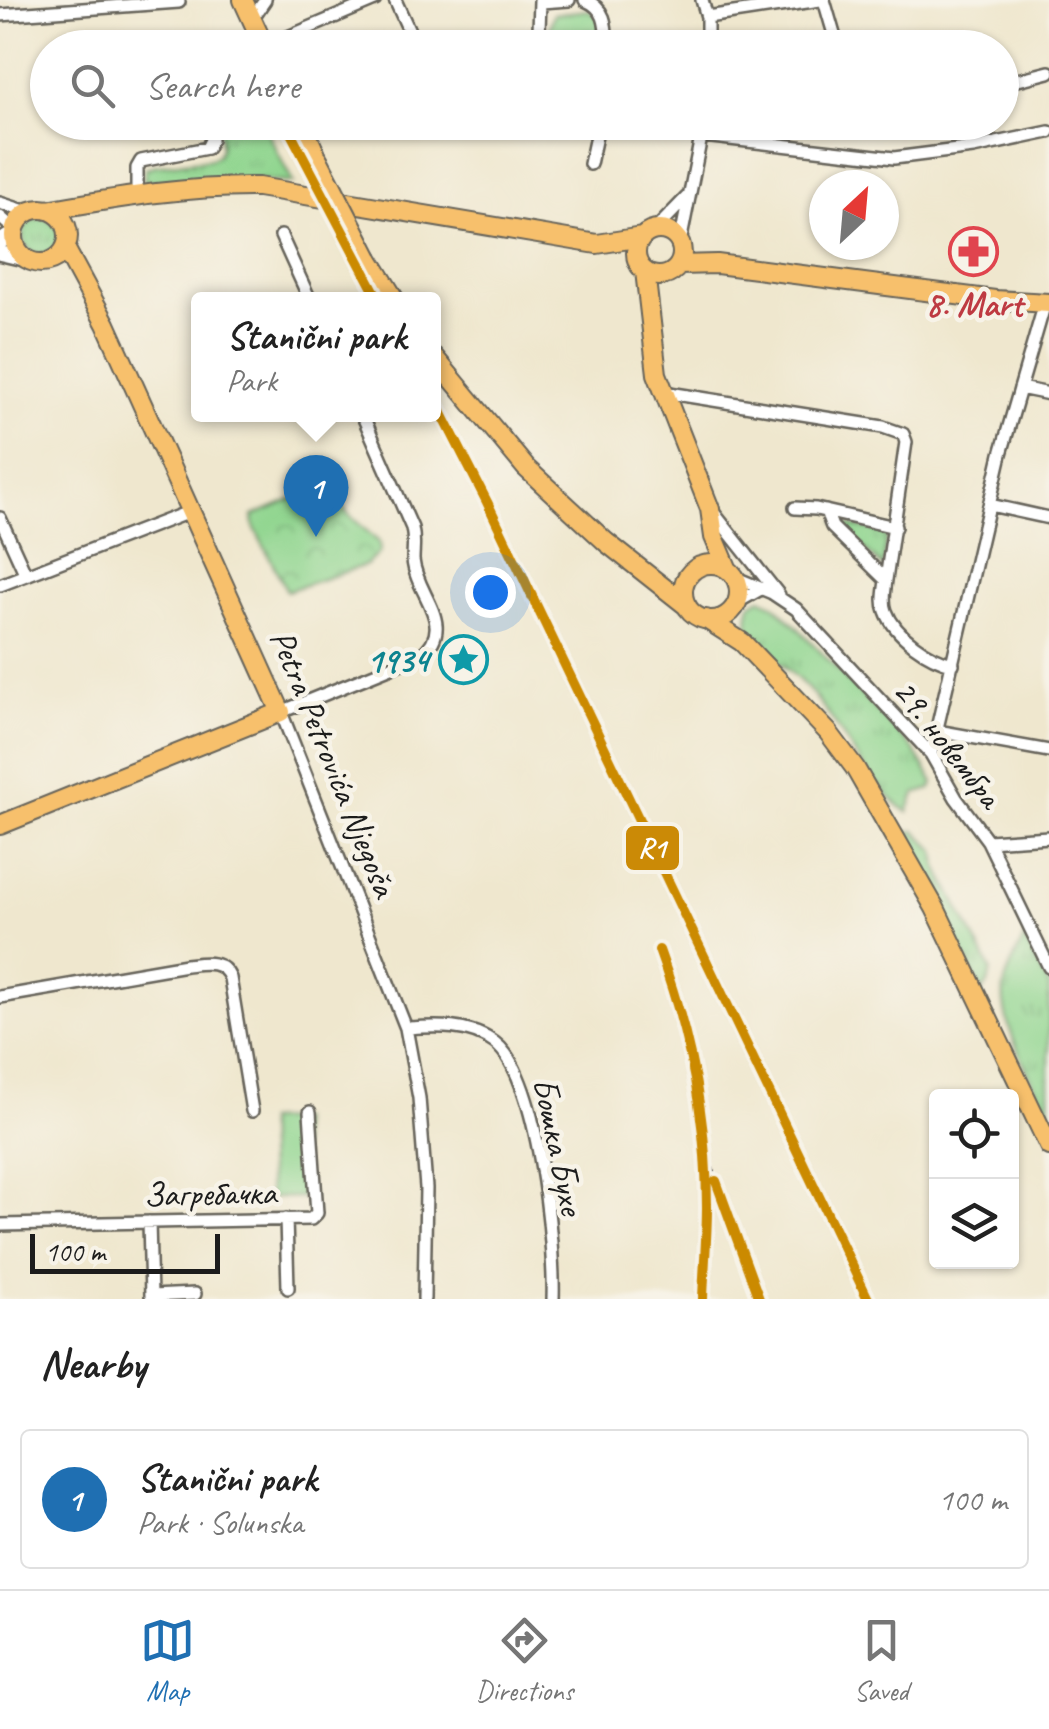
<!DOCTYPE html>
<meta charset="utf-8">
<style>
:root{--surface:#fff;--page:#f6f6f6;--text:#222;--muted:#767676;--line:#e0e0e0;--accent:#1f6fb2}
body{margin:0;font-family:Caveat,sans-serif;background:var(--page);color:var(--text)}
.controls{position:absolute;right:30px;bottom:30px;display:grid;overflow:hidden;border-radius:10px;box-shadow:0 2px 8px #0004}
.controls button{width:90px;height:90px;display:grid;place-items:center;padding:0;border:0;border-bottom:2px solid var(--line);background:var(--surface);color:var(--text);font:50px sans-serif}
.compass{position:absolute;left:809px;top:170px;width:90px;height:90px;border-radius:50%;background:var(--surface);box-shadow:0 2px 8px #0004;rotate:26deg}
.scale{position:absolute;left:30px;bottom:25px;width:190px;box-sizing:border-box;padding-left:10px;border:5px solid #1c1c1c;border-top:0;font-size:28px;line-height:35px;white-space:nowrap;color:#1c1c1c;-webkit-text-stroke:8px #f7f3e8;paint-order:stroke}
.you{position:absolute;left:490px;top:592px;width:35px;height:35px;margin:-25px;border:8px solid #fff;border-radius:50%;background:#1a73e8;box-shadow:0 0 0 15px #1a73e833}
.badge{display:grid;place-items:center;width:65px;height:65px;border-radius:50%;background:var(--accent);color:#fff;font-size:32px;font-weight:700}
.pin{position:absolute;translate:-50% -82px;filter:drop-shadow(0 2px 5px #0008)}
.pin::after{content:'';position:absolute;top:52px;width:35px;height:30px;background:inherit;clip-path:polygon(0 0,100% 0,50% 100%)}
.popup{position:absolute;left:191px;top:292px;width:250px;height:130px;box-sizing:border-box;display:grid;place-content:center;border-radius:10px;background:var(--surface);filter:drop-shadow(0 2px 8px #0005);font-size:32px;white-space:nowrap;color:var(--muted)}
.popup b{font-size:38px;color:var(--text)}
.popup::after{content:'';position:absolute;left:50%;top:100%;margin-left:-20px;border:20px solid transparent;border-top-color:var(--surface)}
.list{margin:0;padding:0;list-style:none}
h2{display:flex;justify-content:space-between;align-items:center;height:130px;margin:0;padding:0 40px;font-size:42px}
h2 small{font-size:32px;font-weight:400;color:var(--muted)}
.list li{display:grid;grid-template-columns:65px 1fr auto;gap:30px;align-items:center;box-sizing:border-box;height:140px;margin:0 20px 20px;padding:0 20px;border:2px solid var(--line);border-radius:10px}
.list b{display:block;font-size:38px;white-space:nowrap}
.list p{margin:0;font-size:32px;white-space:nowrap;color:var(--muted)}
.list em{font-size:32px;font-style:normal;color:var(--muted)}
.icon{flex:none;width:55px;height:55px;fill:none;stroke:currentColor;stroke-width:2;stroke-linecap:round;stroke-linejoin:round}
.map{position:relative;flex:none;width:1049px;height:1299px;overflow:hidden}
.search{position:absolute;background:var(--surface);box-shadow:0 2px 8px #0004;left:30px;right:30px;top:30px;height:110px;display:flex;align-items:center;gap:25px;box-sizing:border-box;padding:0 35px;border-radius:55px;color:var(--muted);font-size:38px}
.sheet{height:290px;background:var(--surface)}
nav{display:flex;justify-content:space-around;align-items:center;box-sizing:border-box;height:140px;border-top:2px solid var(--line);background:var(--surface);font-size:28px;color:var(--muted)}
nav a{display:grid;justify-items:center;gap:5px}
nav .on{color:var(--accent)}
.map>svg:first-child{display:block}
</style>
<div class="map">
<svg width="1049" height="1299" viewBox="0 0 1049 1299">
<defs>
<pattern id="grass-tufts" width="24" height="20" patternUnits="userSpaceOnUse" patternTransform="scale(2.5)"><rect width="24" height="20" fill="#90d58f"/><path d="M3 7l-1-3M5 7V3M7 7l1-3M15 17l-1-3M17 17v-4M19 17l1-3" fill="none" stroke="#7cb67b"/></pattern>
<pattern id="park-crowns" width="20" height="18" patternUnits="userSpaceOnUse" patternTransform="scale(2.5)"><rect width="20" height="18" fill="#90d58f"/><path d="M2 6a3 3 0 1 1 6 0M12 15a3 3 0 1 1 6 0" fill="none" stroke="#7cb67b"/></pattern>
</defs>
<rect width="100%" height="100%" fill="#f7f3e8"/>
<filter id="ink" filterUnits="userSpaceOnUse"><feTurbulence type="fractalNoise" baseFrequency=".01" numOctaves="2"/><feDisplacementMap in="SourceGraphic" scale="20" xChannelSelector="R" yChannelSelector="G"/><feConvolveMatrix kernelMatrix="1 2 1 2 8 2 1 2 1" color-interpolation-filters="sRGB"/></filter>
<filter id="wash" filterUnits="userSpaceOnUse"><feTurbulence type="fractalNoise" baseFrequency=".0048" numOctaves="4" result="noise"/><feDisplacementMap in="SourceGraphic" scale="40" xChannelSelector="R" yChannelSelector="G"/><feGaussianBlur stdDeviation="2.25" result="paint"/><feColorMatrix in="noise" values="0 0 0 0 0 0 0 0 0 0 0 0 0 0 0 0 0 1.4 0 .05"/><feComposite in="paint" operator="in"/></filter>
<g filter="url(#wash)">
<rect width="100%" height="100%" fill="#efe7ce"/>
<path fill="url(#grass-tufts)" stroke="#567856" stroke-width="2.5" d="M 218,123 L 263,123 L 293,183 L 248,179 L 144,182 L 145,169 L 153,166 L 211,159 L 218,155 L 221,147 Z
M23 236a18 18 0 1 1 36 0a18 18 0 1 1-36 0Z
M 837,523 L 887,533 L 883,567 Z
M 761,598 L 773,604 L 794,624 L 914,750 L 934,783 L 931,789 L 915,794 L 908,812 C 864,784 844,727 809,690 C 792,671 768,655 753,634 C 746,625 748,615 751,604 Z
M 916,831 L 936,851 L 938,868 L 991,970 L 988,984 L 982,992 L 904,832 Z
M 1024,938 L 1049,986 L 1049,1116 C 1034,1082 995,1018 1005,982 C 1009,967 1018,952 1024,938 Z"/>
<path fill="url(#park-crowns)" stroke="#567856" stroke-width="2.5" d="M 588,10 L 600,18 L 604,47 L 543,48 L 554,14 Z
M 328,484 L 347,513 L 379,542 L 380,552 L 366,565 L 287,591 L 254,527 L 253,516 Z"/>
<path fill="#90d58f" stroke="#567856" stroke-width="2.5" d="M 299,1120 L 302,1197 L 269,1198 L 266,1121 Z"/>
</g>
<g filter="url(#ink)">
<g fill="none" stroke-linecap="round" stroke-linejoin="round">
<defs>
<path id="minor" d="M 395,0 L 417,48
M 585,0 C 607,9 606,26 607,48
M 702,0 L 707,17 L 707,48
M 824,0 L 838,48
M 541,2 L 569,0
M 0,15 L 179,2
M 707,17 L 820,0
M 252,19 L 265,0
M 264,47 L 375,0
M 531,48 L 539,31 L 540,0
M 1002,84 L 1049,72
M 452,122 L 454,126 L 459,122
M 703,136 L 894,158 L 973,148 L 1049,132
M 590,164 L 599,122
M 137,193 L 137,168 L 141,161 L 207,148 L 211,140 L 209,122
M 0,203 L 28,212
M 0,217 L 15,230
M 655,230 L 687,197
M 281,236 L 310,300
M 680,243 L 704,122
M 1020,388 L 1049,394
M 663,392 L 883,427 L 903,434 L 906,442 L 886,580
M 362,414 L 412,528 C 415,541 413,548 413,560 C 416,595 458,625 421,655 L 281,712 L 406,1028 L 419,1098 L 426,1188 L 424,1299
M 990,505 L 1049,518
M 795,508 L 816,509 L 895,527
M 826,511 L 832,527 L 886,580 C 885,590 882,601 886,611 C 895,636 929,659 953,664
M 713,512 L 779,595
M 0,518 L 26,575
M 734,577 L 772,593 L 796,609 L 931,754 L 956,798 L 988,841 L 1049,967
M 0,585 L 189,512
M 736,603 L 759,590
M 937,731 L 1049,751
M 931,754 L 1001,454 L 1045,303
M 988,841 L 1049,837
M 0,997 L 186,965 C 204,963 222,959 230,978 L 252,1111
M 406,1028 C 436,1026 470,1024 495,1043 C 538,1075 555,1245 553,1299
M 286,1219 L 288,1288
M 149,1222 L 151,1296 L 195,1294
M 0,1225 L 311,1219 L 317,1213 L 310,1112"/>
<path id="tertiary" d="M 0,242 L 14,233
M 0,253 L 26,259"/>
<path id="primary" d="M 243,0 L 265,48
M 301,122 L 318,159
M14 236a27 27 0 1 1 54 0a27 27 0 1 1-54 0Z
M 47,210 C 118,198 185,186 258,187 L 597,244 L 642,237
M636 253a23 23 0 1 1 46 0a23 23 0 1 1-46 0Z
M 369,258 L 395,300
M 679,265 L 717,264 L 995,300 L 1049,303
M 645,271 L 657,374 L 710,509 L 714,537 L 728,570
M 434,357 L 526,468 L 606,542 L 687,606
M683 592a28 28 0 1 1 56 0a28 28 0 1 1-56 0Z
M 706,619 L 742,642 L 828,732 L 855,768 L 935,908 L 1049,1146
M 0,825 L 281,712 L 106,324 L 65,248"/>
</defs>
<use href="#minor" stroke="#66635a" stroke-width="16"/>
<use href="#tertiary" stroke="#66635a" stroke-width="19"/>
<use href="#primary" stroke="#66635a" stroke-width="22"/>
<use href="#minor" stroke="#fff" stroke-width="11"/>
<use href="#tertiary" stroke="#fff" stroke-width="14"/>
<use href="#primary" stroke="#f7c06c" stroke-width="18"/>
<path stroke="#1c1c1c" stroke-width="4" d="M 659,950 C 689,1032 707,1119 707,1207 C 707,1237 704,1268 703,1299
M 712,1167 L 759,1299"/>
<defs>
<path id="primary-bridge" d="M 318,159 L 369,258"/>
</defs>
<use href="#primary-bridge" stroke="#66635a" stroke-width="22" stroke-linecap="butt"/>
<use href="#primary-bridge" stroke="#f7c06c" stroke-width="18"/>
<defs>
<path id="rail-1" d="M 285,122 L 379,300
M 434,398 L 487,502 L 868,1299
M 659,950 C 689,1032 707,1119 707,1207 C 707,1237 704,1268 703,1299
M 716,1181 L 759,1299"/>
</defs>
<use href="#rail-1" stroke="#f7f3e8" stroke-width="18"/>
<use href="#rail-1" stroke="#cb8a06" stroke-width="10"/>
</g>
</g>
<defs>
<symbol id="pharmacy-ring" viewBox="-11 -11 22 22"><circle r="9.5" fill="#f7f3e8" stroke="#e0444e" stroke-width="1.5"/><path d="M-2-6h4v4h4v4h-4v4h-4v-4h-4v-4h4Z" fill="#e0444e"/></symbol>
<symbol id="sight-ring" viewBox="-11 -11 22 22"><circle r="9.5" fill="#f7f3e8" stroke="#0f9aa8" stroke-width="1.5"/><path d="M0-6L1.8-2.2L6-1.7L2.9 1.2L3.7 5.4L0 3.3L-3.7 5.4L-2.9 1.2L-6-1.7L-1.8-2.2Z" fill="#0f9aa8"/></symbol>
</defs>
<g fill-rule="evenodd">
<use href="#pharmacy-ring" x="946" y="224" width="55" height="55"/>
<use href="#sight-ring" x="436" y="632" width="55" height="55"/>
</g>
<g text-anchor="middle" stroke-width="9" stroke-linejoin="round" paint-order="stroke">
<g font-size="35" font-weight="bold" fill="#be3a42" stroke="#f7f3e8">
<text x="974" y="316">8. Mart</text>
</g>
<g font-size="35" font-weight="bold" fill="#0d838f" stroke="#f7f3e8" text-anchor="end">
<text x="429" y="672">1934</text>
</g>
<g font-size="35" fill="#1c1c1c" stroke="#f7f3e8">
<text transform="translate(948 743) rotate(52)" y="12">29. новембра</text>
<text transform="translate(334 763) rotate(68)" y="12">Petra Petrovića Njegoša</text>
<text transform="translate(559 1146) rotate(78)" y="12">Бошка Бухе</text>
<text transform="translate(210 1193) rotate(-1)" y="12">Загребачка</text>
</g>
</g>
<rect stroke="#f7f3e8" stroke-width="4" x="624" y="824" width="57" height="48" rx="10" fill="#cb8a06"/>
<g font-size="28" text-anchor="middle" font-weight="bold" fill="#fff">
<text x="652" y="857">R1</text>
</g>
</svg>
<div class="controls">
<button><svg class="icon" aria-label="locate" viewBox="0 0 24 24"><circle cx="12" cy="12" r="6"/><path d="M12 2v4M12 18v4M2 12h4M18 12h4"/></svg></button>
<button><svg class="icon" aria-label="layers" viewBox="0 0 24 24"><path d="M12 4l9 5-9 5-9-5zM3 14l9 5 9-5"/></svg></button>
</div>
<svg class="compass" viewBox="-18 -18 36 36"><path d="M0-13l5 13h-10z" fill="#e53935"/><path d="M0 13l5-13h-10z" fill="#767676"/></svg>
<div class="scale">100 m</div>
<div class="you"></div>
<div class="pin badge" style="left:316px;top:537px">1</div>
<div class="popup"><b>Stanični park</b>Park</div>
<div class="search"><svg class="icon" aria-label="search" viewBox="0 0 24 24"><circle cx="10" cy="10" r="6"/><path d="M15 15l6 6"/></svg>Search here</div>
</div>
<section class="sheet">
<h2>Nearby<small></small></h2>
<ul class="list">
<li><span class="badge">1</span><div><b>Stanični park</b><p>Park · Solunska</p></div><em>100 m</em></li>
</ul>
</section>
<nav>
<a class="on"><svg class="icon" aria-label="map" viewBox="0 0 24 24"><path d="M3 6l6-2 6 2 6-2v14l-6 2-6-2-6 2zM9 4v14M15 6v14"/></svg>Map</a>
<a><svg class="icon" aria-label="directions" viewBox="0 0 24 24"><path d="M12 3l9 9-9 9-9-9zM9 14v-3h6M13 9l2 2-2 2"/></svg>Directions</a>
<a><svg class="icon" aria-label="saved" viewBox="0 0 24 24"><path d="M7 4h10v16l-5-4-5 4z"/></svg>Saved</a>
</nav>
